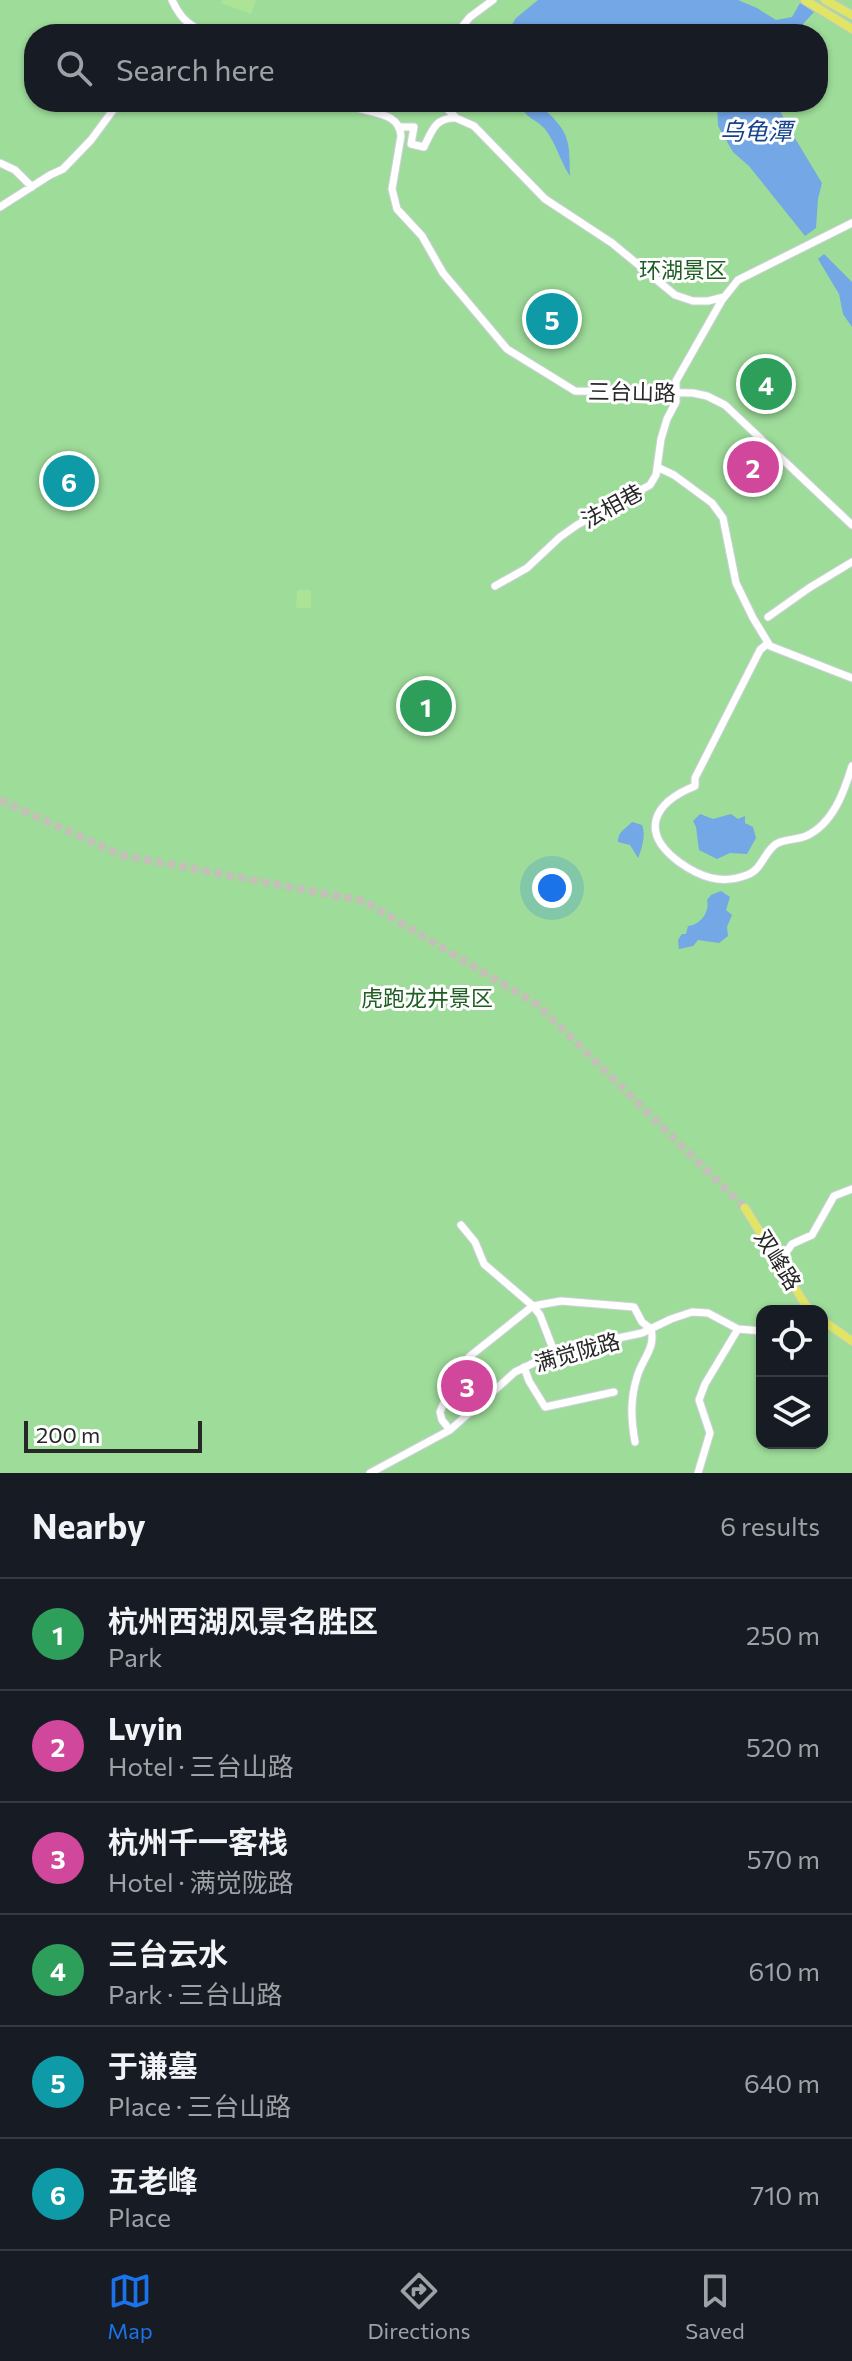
<!DOCTYPE html>
<meta charset="utf-8">
<style>
:root{--surface:#171b24;--page:#242831;--text:#f1f3f6;--muted:#9ea1a6;--line:#363941;--accent:#1a73e8}
body{margin:0;font-family:Commissioner,"Noto Sans SC",sans-serif;background:var(--page);color:var(--text)}
.controls{position:absolute;right:24px;bottom:24px;display:grid;overflow:hidden;border-radius:16px;box-shadow:0 2px 6px #0004}
.controls button{width:72px;height:72px;display:grid;place-items:center;padding:0;border:0;border-bottom:2px solid var(--line);background:var(--surface);color:var(--text);font:40px sans-serif}
.scale{position:absolute;left:24px;bottom:20px;width:178px;box-sizing:border-box;padding-left:8px;border:4px solid #282828;border-top:0;font-size:22px;line-height:28px;white-space:nowrap;color:#282828;-webkit-text-stroke:6px #fff;paint-order:stroke}
.you{position:absolute;left:552px;top:888px;width:28px;height:28px;margin:-20px;border:6px solid #fff;border-radius:50%;background:#1a73e8;box-shadow:0 0 0 12px #1a73e833}
.badge{display:grid;place-items:center;width:52px;height:52px;border-radius:50%;background:var(--accent);color:#fff;font-size:26px;font-weight:700}
.pin{position:absolute;translate:-50% -50%;border:4px solid #fff;box-shadow:0 2px 8px #0006}
.list{margin:0;padding:0;list-style:none}
h2{display:flex;justify-content:space-between;align-items:center;height:104px;margin:0;padding:0 32px;font-size:34px}
h2 small{font-size:26px;font-weight:400;color:var(--muted)}
.list li{display:grid;grid-template-columns:52px 1fr auto;gap:24px;align-items:center;box-sizing:border-box;height:112px;padding:0 32px;border-top:2px solid var(--line)}
.list b{display:block;font-size:30px;white-space:nowrap}
.list p{margin:0;font-size:26px;white-space:nowrap;color:var(--muted)}
.list em{font-size:26px;font-style:normal;color:var(--muted)}
.icon{flex:none;width:44px;height:44px;fill:none;stroke:currentColor;stroke-width:2;stroke-linecap:round;stroke-linejoin:round}
.map{position:relative;flex:none;width:852px;height:1473px;overflow:hidden}
.search{position:absolute;background:var(--surface);box-shadow:0 2px 6px #0004;left:24px;right:24px;top:24px;height:88px;display:flex;align-items:center;gap:20px;box-sizing:border-box;padding:0 28px;border-radius:32px;color:var(--muted);font-size:30px}
.sheet{height:776px;background:var(--surface)}
nav{display:flex;justify-content:space-around;align-items:center;box-sizing:border-box;height:112px;border-top:2px solid var(--line);background:var(--surface);font-size:22px;color:var(--muted)}
nav a{display:grid;justify-items:center;gap:4px}
nav .on{color:var(--accent)}
.map>svg:first-child{display:block}
</style>
<div class="map">
<svg width="852" height="1473" viewBox="0 0 852 1473">
<rect width="100%" height="100%" fill="#e9e7da"/>
<path fill="#9edc9a" fill-rule="evenodd" d="M 0,0 L 852,0 L 852,1473 L 0,1473 ZM 34,34 L 818,34 L 818,102 L 34,102 ZM 762,1311 L 822,1311 L 822,1443 L 762,1443 Z"/>
<path fill="#ade396" d="M 222,0 L 256,0 L 251,14 L 221,3 Z
M 297,590 L 311,590 L 311,608 L 296,608 Z"/>
<path fill="#73a7e5" d="M 538,0 L 738,0 L 757,8 L 776,20 L 792,17 L 800,3 L 814,12 L 794,34 L 506,34 L 516,18 Z
M 518,102 L 547,102 L 545,110 C 571,134 569,142 570,176 C 560,161 556,143 545,129 C 534,117 528,121 518,102 Z
M 717,102 L 775,102 L 793,135 L 822,183 L 818,199 L 816,228 L 805,236 L 749,166 L 733,152 L 718,126 Z
M 824,254 L 852,282 L 852,327 L 843,314 L 839,294 L 818,259 Z
M 700,814 L 713,819 L 731,814 L 738,819 L 745,816 L 745,823 L 753,827 L 756,838 L 747,854 L 730,853 L 717,859 L 699,850 L 696,827 L 693,821 Z
M 632,822 L 642,825 C 646,834 642,849 638,858 L 630,845 L 618,842 C 617,832 627,828 632,822 Z
M 721,891 L 730,897 L 726,910 L 732,915 L 727,927 L 728,936 L 719,943 L 698,940 L 693,946 L 679,949 L 678,940 L 682,934 L 686,934 L 688,926 C 700,925 710,912 707,900 L 711,895 Z"/>
<g fill="none" stroke-linecap="round" stroke-linejoin="round">
<path stroke="#c2c1b6" stroke-width="8" stroke-dasharray="8 4" stroke-linecap="butt" d="M 0,800 L 121,855 L 364,901 L 538,1005 L 745,1208"/>
<defs>
<path id="minor" d="M 172,0 C 181,20 191,28 212,34
M 456,34 L 470,17 L 493,0
M 344,102 C 363,115 399,108 401,136 L 392,189 L 397,209 L 422,236 L 443,273 L 507,349 L 575,391 L 693,393 L 707,396 L 725,405 L 852,525
M 456,118 L 474,126 L 545,199 L 612,243 L 675,295 L 693,301 L 708,301 L 724,297
M 400,127 L 414,127 L 411,144 L 424,147 C 432,130 436,117 456,118 L 441,102
M 0,163 L 15,170 L 32,187
M 0,207 L 50,175 L 63,169 L 91,140 L 119,102
M 657,467 L 674,475 L 712,503 L 723,518 L 736,583 L 753,618 L 770,646 L 852,678
M 495,586 L 527,568 L 560,537 L 577,525 L 650,485 L 656,475 L 661,439 L 667,419 L 676,402 L 676,381 L 722,300 L 738,280 L 852,223
M 768,617 L 809,588 L 852,562
M 768,643 L 760,650 L 695,778 L 695,786 C 653,803 639,832 679,862 C 700,877 721,885 747,875 C 762,870 764,852 776,844 C 784,839 797,840 806,836 C 833,824 844,792 852,766
M 461,1225 L 475,1242 L 484,1264 L 533,1306 L 540,1315 L 555,1354
M 780,1261 L 792,1244 L 812,1235 L 834,1196 L 852,1189
M 524,1367 L 529,1381 L 545,1407 L 614,1392
M 450,1430 L 442,1420 L 440,1412 L 448,1393 L 463,1372 L 469,1357 L 529,1309 L 533,1306 L 561,1301 L 634,1307 L 642,1322 L 651,1329 C 656,1348 642,1359 637,1377 C 630,1400 631,1419 635,1442
M 370,1473 L 450,1430 L 515,1372 L 544,1358 L 576,1347 L 642,1333 L 671,1319 L 692,1312 L 708,1313 L 738,1329 L 762,1331
M 698,1473 L 710,1433 L 699,1400 L 705,1384 L 738,1329"/>
<path id="major" d="M 805,0 L 852,29
M 825,0 L 852,15
M 745,1208 L 805,1304 L 812,1311
M 822,1320 L 852,1341"/>
</defs>
<use href="#minor" stroke="#d1cfe0" stroke-width="9"/>
<use href="#major" stroke="#c7c7c7" stroke-width="10"/>
<use href="#minor" stroke="#fff" stroke-width="7"/>
<use href="#major" stroke="#e0e663" stroke-width="8"/>
</g>
<g text-anchor="middle" stroke-width="6" stroke-linejoin="round" paint-order="stroke">
<g font-size="22" fill="#1e5e23" stroke="#fff">
<text x="683" y="278">环湖景区</text>
<text x="427" y="1006">虎跑龙井景区</text>
</g>
<g font-size="22" fill="#282828" stroke="#fff">
<text transform="translate(632 392) rotate(1)" y="8">三台山路</text>
<text transform="translate(612 506) rotate(-29)" y="8">法相巷</text>
<text transform="translate(778 1260) rotate(58)" y="8">双峰路</text>
<text transform="translate(577 1352) rotate(-16)" y="8">满觉陇路</text>
</g>
<g font-size="24" font-style="italic" fill="#16438d" stroke="#fff">
<text x="756" y="140">乌龟潭</text>
</g>
</g>
</svg>
<div class="controls">
<button><svg class="icon" aria-label="locate" viewBox="0 0 24 24"><circle cx="12" cy="12" r="6"/><path d="M12 2v4M12 18v4M2 12h4M18 12h4"/></svg></button>
<button><svg class="icon" aria-label="layers" viewBox="0 0 24 24"><path d="M12 4l9 5-9 5-9-5zM3 14l9 5 9-5"/></svg></button>
</div>
<div class="scale">200 m</div>
<div class="you"></div>
<div class="pin badge" style="left:426px;top:706px;background:#2e9e5b">1</div>
<div class="pin badge" style="left:753px;top:467px;background:#d1479c">2</div>
<div class="pin badge" style="left:467px;top:1386px;background:#d1479c">3</div>
<div class="pin badge" style="left:766px;top:384px;background:#2e9e5b">4</div>
<div class="pin badge" style="left:552px;top:319px;background:#0f9aa8">5</div>
<div class="pin badge" style="left:69px;top:481px;background:#0f9aa8">6</div>
<div class="search"><svg class="icon" aria-label="search" viewBox="0 0 24 24"><circle cx="10" cy="10" r="6"/><path d="M15 15l6 6"/></svg>Search here</div>
</div>
<section class="sheet">
<h2>Nearby<small>6 results</small></h2>
<ul class="list">
<li><span class="badge" style="background:#2e9e5b">1</span><div><b>杭州西湖风景名胜区</b><p>Park</p></div><em>250 m</em></li>
<li><span class="badge" style="background:#d1479c">2</span><div><b>Lvyin</b><p>Hotel · 三台山路</p></div><em>520 m</em></li>
<li><span class="badge" style="background:#d1479c">3</span><div><b>杭州千一客栈</b><p>Hotel · 满觉陇路</p></div><em>570 m</em></li>
<li><span class="badge" style="background:#2e9e5b">4</span><div><b>三台云水</b><p>Park · 三台山路</p></div><em>610 m</em></li>
<li><span class="badge" style="background:#0f9aa8">5</span><div><b>于谦墓</b><p>Place · 三台山路</p></div><em>640 m</em></li>
<li><span class="badge" style="background:#0f9aa8">6</span><div><b>五老峰</b><p>Place</p></div><em>710 m</em></li>
</ul>
</section>
<nav>
<a class="on"><svg class="icon" aria-label="map" viewBox="0 0 24 24"><path d="M3 6l6-2 6 2 6-2v14l-6 2-6-2-6 2zM9 4v14M15 6v14"/></svg>Map</a>
<a><svg class="icon" aria-label="directions" viewBox="0 0 24 24"><path d="M12 3l9 9-9 9-9-9zM9 14v-3h6M13 9l2 2-2 2"/></svg>Directions</a>
<a><svg class="icon" aria-label="saved" viewBox="0 0 24 24"><path d="M7 4h10v16l-5-4-5 4z"/></svg>Saved</a>
</nav>
